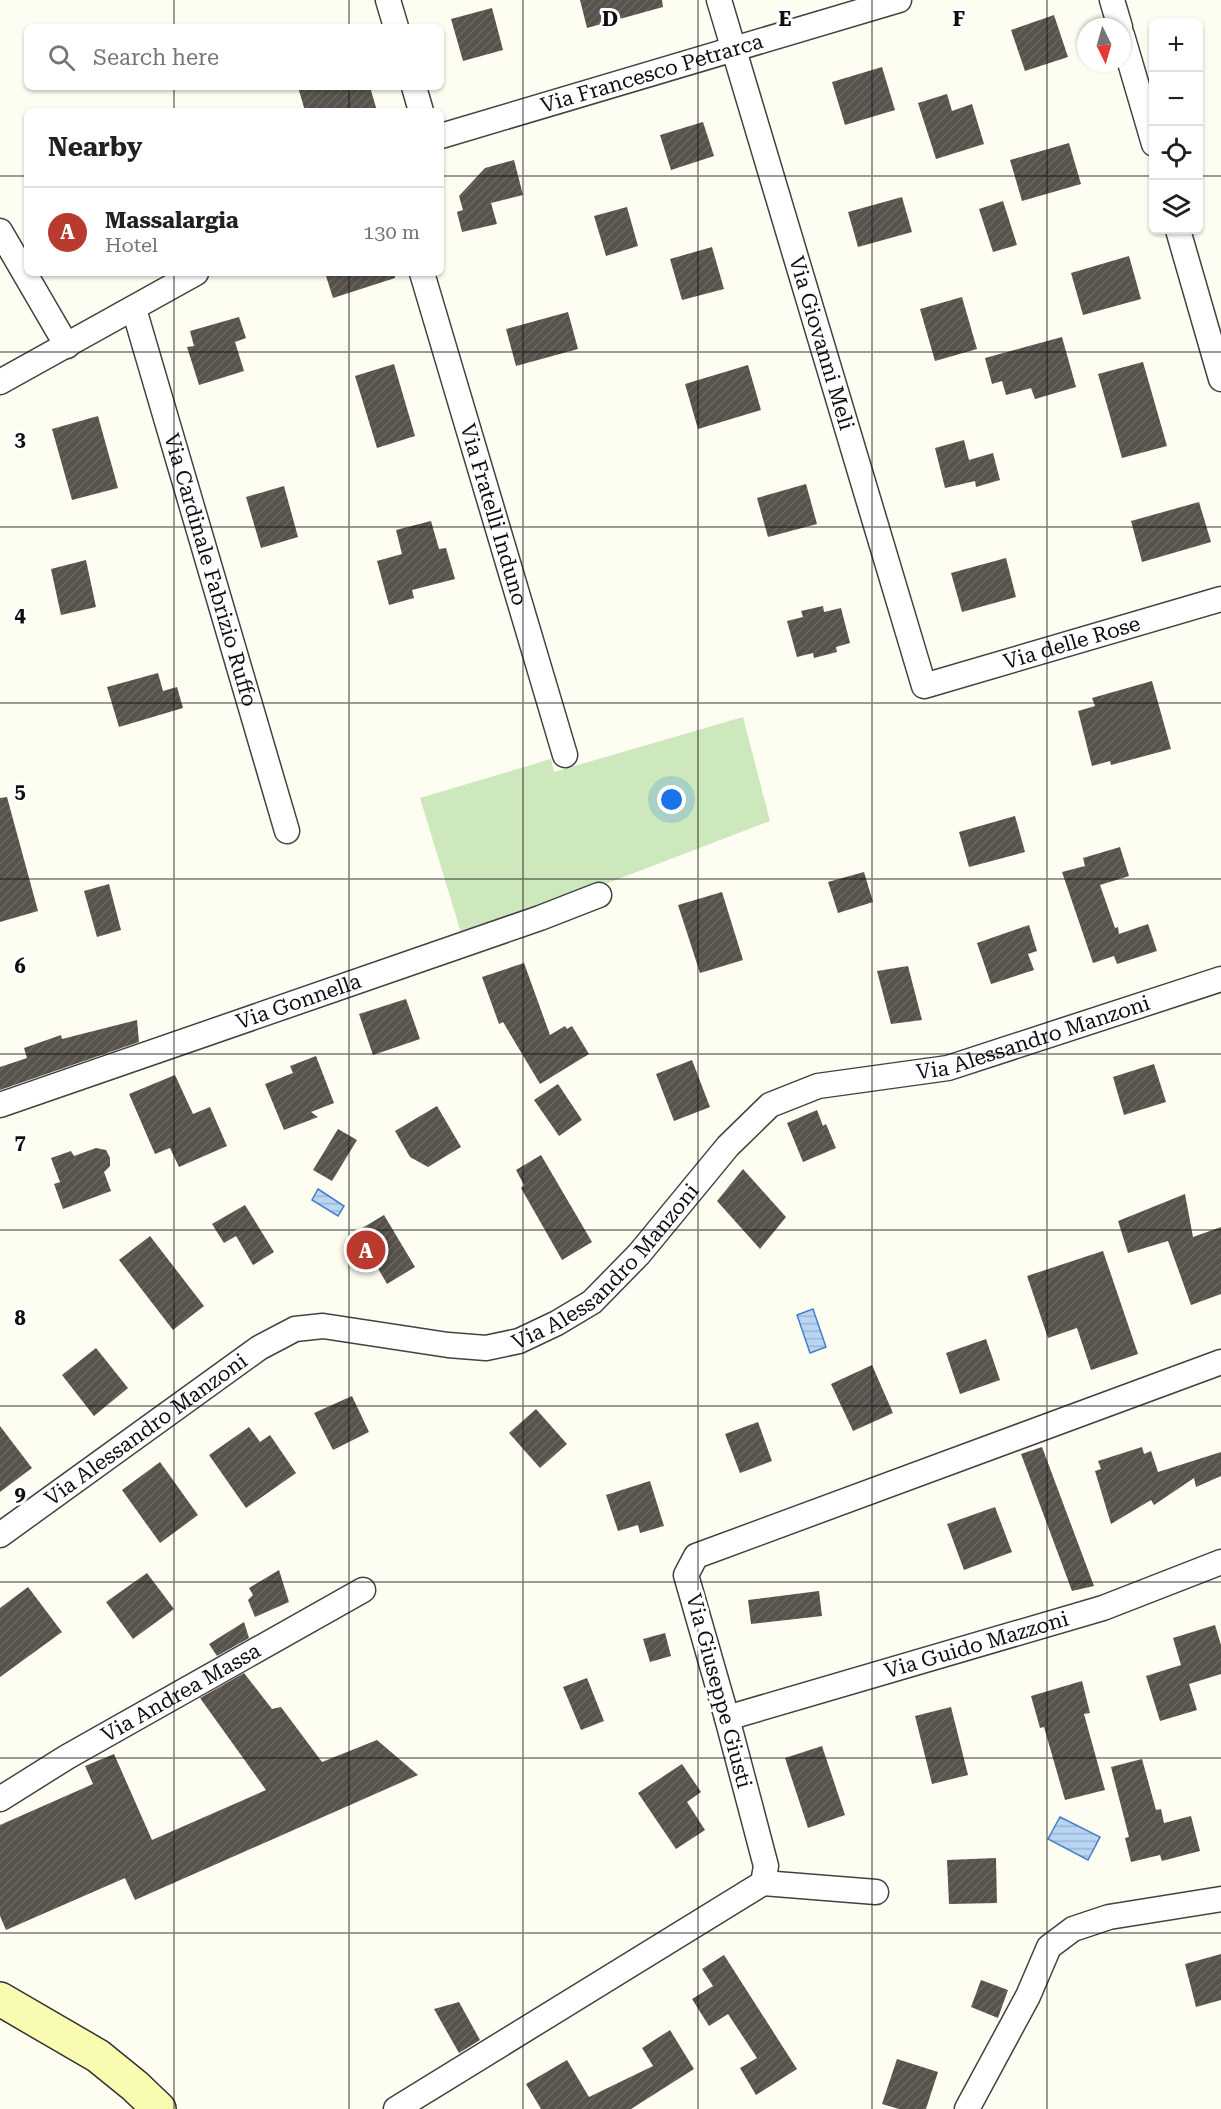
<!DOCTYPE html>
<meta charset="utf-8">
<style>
:root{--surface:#fff;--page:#f2f2f2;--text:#202124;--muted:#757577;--line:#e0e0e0;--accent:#b93a2e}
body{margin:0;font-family:"Roboto Serif",serif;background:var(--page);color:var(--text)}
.controls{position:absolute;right:18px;top:18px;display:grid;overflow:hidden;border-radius:9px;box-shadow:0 2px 4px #0004}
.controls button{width:54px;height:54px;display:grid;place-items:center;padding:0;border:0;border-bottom:2px solid var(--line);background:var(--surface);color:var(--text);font:30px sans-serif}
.compass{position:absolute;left:1077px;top:18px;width:54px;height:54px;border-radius:50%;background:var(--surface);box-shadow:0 2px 4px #0004;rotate:175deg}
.you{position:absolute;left:672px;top:800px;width:21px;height:21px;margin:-15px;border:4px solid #fff;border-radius:50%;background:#1a73e8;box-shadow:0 0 0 9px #1a73e833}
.badge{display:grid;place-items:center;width:39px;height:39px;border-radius:50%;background:var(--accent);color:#fff;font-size:20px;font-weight:700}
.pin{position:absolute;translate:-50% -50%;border:3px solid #fff;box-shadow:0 2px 6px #0006}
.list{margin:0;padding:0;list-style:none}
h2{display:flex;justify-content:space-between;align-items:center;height:78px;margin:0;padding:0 24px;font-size:26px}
h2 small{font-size:20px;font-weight:400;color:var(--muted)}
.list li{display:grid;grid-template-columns:39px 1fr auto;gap:18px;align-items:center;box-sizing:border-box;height:90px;padding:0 24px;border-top:2px solid var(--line)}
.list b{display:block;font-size:22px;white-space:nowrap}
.list p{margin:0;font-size:20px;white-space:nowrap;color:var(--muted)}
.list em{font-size:20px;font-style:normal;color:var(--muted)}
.icon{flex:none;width:33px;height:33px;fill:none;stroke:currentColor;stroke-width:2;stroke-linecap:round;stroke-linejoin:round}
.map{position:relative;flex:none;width:1221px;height:2109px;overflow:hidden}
.search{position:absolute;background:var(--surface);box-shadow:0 2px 4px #0004;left:24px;top:24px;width:420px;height:66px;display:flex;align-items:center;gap:15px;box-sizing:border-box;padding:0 21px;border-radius:9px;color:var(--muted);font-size:22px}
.panel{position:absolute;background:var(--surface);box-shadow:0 2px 4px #0004;left:24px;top:108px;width:420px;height:168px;border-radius:9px}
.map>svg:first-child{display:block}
</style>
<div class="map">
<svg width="1221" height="2109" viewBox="0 0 1221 2109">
<defs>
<pattern id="water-rules" width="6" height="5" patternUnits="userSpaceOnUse" patternTransform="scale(1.5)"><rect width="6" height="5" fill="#b9d5f3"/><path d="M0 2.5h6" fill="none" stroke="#9eb6cf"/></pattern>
<pattern id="building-hatch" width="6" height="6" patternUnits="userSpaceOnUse" patternTransform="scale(1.5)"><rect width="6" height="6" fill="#57524c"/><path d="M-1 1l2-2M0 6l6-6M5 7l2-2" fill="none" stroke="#6a6661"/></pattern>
</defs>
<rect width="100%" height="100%" fill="#fefdf2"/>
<path fill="#cde8bc" d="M 743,717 L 770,821 L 540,909 L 462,936 L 420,798 L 551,759 L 554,772 Z"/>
<path fill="url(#water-rules)" stroke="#4480c7" stroke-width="1.5" d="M 318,1189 L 344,1206 L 338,1216 L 312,1200 Z
M 813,1309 L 826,1347 L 810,1353 L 797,1315 Z
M 1060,1817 L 1100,1837 L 1088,1860 L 1048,1839 Z"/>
<path fill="url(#building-hatch)" d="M 580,0 L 662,0 L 663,7 L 587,28 Z
M 492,8 L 503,50 L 463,61 L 451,19 Z
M 1054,15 L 1068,57 L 1025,71 L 1011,30 Z
M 882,67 L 895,110 L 845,125 L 832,82 Z
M 298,87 L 370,87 L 377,111 L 305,111 Z
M 947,94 L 952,111 L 972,104 L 984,144 L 936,159 L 918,103 Z
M 703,122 L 714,156 L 671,170 L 660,135 Z
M 1069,143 L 1081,184 L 1022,201 L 1010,160 Z
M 514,160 L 523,195 L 491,203 L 497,224 L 462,232 L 457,212 L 463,210 L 459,196 L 485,168 Z
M 902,197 L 912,232 L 858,247 L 848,212 Z
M 1003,201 L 1017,245 L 993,252 L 979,209 Z
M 627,207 L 638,246 L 606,256 L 594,216 Z
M 712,247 L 724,289 L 682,300 L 670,259 Z
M 1129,256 L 1141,299 L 1083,315 L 1071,273 Z
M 325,273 L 395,273 L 395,278 L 333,298 Z
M 962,297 L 977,349 L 935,361 L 920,309 Z
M 568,312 L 578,349 L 516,366 L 506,329 Z
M 239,317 L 246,338 L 235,342 L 244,371 L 199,385 L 187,347 L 194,346 L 190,331 Z
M 1062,337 L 1076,387 L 1035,399 L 1031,388 L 1006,395 L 1002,381 L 992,384 L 985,358 Z
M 1143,362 L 1167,446 L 1122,458 L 1098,374 Z
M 394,364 L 415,436 L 377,448 L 355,376 Z
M 748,365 L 761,410 L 698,429 L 685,384 Z
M 98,416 L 118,488 L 72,500 L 52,429 Z
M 964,440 L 969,460 L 993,453 L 1000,480 L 976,487 L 975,481 L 945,488 L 935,448 Z
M 806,484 L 817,524 L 768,537 L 757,498 Z
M 284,486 L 298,537 L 261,548 L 246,497 Z
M 1199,502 L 1211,542 L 1142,562 L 1131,521 Z
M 431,521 L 439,549 L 446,548 L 455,579 L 412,590 L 414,598 L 389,605 L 377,561 L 402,554 L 396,530 Z
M 1006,558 L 1016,597 L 962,612 L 951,573 Z
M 86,560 L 96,607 L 61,615 L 51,569 Z
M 823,606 L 824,612 L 841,608 L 850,643 L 836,647 L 837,652 L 814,658 L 813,653 L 797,657 L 787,621 L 803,617 L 801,611 Z
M 158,673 L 163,691 L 177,687 L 183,708 L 119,727 L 107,687 Z
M 1152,681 L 1171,749 L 1111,765 L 1110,761 L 1092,766 L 1078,711 L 1095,706 L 1092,698 Z
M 7,797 L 38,911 L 0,922 L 0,798 Z
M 1015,816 L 1025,852 L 969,867 L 959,832 Z
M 1120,847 L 1129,876 L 1100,885 L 1115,928 L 1118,927 L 1119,934 L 1148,924 L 1157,951 L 1117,964 L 1114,956 L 1093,963 L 1062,872 L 1085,866 L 1083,858 Z
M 864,872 L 873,902 L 838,913 L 828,882 Z
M 109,884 L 121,930 L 97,937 L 84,891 Z
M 722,892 L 743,960 L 700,973 L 678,905 Z
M 1029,925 L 1037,951 L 1028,954 L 1034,970 L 991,984 L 977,943 Z
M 524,963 L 550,1035 L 565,1026 L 567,1029 L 572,1026 L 589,1054 L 540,1084 L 503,1022 L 499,1024 L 482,977 Z
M 908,966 L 922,1020 L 891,1024 L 877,971 Z
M 406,999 L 420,1039 L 373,1055 L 359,1014 Z
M 137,1020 L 139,1042 L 0,1090 L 0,1067 L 27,1058 L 24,1048 L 61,1035 L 62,1039 Z
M 316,1056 L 334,1103 L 311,1112 L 318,1117 L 284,1130 L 265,1084 L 293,1073 L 290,1066 Z
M 692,1060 L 710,1107 L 674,1121 L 656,1074 Z
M 1154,1064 L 1166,1102 L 1124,1115 L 1113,1077 Z
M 175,1075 L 193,1114 L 210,1107 L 227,1146 L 179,1167 L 170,1148 L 155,1154 L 129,1094 Z
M 558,1084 L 582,1120 L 559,1136 L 534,1100 Z
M 437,1106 L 461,1147 L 428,1167 L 410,1157 L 395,1131 Z
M 817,1110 L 823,1126 L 826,1124 L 836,1148 L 803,1162 L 787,1123 Z
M 338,1129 L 357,1140 L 332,1181 L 313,1170 Z
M 96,1148 L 106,1150 L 110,1158 L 110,1166 L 104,1172 L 111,1191 L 63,1209 L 54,1184 L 60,1182 L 51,1158 L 71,1151 L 74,1156 Z
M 541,1155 L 592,1242 L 562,1260 L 521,1188 L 524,1185 L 516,1170 Z
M 743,1169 L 786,1217 L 760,1249 L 717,1201 Z
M 1185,1194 L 1193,1237 L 1221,1227 L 1221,1294 L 1191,1305 L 1168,1241 L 1128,1253 L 1118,1221 Z
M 245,1205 L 274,1252 L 253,1265 L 236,1236 L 224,1243 L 212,1224 Z
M 384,1215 L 415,1267 L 387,1284 L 372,1258 L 364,1262 L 349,1236 Z
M 150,1236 L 204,1306 L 173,1330 L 119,1260 Z
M 1103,1251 L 1138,1354 L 1091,1370 L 1077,1328 L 1048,1338 L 1027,1276 Z
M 986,1339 L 1000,1380 L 960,1394 L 946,1353 Z
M 96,1348 L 128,1388 L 94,1416 L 62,1375 Z
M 872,1365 L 893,1413 L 853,1431 L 831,1384 Z
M 352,1396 L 369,1432 L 333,1450 L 314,1413 Z
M 536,1409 L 567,1444 L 540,1468 L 509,1433 Z
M 758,1422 L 772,1461 L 740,1473 L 725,1434 Z
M 0,1426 L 32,1468 L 0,1492 Z
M 249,1427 L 260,1442 L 270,1435 L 296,1473 L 246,1508 L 209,1455 Z
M 1042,1447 L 1094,1586 L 1072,1591 L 1021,1454 Z
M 1142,1447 L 1144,1454 L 1151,1451 L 1158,1472 L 1221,1452 L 1221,1476 L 1196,1487 L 1194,1478 L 1154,1505 L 1151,1500 L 1111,1524 L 1095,1471 L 1101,1469 L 1098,1461 Z
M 160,1462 L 198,1515 L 160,1543 L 122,1490 Z
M 650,1481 L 664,1526 L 640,1533 L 638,1525 L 618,1531 L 606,1495 Z
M 995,1507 L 1012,1552 L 964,1570 L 947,1524 Z
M 279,1570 L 289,1602 L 255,1617 L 248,1600 L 253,1595 L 249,1588 Z
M 147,1573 L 174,1609 L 133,1639 L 106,1602 Z
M 28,1587 L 62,1632 L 0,1677 L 0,1608 Z
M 819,1591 L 822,1616 L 751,1624 L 748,1600 Z
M 244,1622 L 249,1638 L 217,1656 L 209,1644 Z
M 1215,1625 L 1221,1645 L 1221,1674 L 1189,1684 L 1197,1710 L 1160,1721 L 1146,1676 L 1181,1665 L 1173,1638 Z
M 665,1633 L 671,1656 L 650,1662 L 643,1639 Z
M 244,1673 L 272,1709 L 281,1707 L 322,1762 L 377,1740 L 418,1775 L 135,1900 L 125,1878 L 6,1930 L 0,1916 L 0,1825 L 93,1784 L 85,1766 L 114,1754 L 152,1840 L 266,1790 L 200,1698 Z
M 587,1678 L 604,1721 L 581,1730 L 563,1687 Z
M 1082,1681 L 1090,1713 L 1084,1714 L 1105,1790 L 1065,1800 L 1044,1727 L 1040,1728 L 1031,1696 Z
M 951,1707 L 968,1775 L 932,1784 L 915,1716 Z
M 822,1746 L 845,1815 L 808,1828 L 785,1758 Z
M 1142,1759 L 1156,1810 L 1161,1809 L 1164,1823 L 1191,1816 L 1200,1851 L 1162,1861 L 1160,1855 L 1131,1862 L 1125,1838 L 1129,1837 L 1111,1767 Z
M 682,1764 L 701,1792 L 687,1802 L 705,1830 L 676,1849 L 638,1793 Z
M 996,1858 L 997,1903 L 949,1904 L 947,1860 Z
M 1221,1954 L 1221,2000 L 1196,2007 L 1185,1964 Z
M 724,1955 L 797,2069 L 756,2095 L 740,2068 L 757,2058 L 728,2014 L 709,2026 L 692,1999 L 713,1986 L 702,1969 Z
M 981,1980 L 1008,1990 L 998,2018 L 971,2007 Z
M 459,2002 L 480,2040 L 459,2053 L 434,2009 Z
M 670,2030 L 694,2069 L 631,2109 L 541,2109 L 526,2084 L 567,2060 L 589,2097 L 653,2066 L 642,2048 Z
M 897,2059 L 938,2072 L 926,2109 L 899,2109 L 882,2104 Z"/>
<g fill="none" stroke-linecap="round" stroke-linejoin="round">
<defs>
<g id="minor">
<path d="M 388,0 L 396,27"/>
<path id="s1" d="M 719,0 L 924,686 L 1221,599"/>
<path d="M 1112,0 L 1120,27"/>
<path d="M 1122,35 L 1154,144"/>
<path d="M 414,87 L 421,111"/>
<path id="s2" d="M 441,136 L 899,0"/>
<path d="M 1178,230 L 1221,379"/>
<path d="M 0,231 L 67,346"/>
<path id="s3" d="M 422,273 L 565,755"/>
<path id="s4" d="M 134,309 L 287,831"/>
<path d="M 0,382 L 196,273"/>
<path id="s5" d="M 0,1105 L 540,918 L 599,895"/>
<path id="s6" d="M 0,1535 L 259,1348 L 295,1329 L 323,1326 L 448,1345 L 486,1348 L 519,1341 L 557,1323 L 592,1302 L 639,1254 L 728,1146 L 770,1105 L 818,1086 L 948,1068 L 1221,979"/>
<path id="s7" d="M 727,1718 L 1103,1608 L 1221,1562"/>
<path id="s8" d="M 0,1799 L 67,1757 L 363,1590"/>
<path d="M 763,1883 L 876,1892"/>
<path d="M 396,2109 L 763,1883 L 766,1866 L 727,1718 L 686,1575 L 696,1556 L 1221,1362"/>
<path d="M 967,2109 L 1028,1996 L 1049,1947 L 1073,1929 L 1109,1917 L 1221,1899"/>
</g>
<path id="secondary" d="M 0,1999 L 98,2056 L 135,2086 L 159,2109"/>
</defs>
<use href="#minor" stroke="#424242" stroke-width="27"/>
<use href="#secondary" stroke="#313131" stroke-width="36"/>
<use href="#minor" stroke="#fff" stroke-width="24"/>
<use href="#secondary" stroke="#f9fbb0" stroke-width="33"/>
</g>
<path fill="none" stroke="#0f0f0f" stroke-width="1.5" stroke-opacity="0.55" d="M 174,0 L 174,27M 349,0 L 349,27M 523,0 L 523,2109M 698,0 L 698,2109M 872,0 L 872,2109M 1047,0 L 1047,2109M 174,87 L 174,111M 349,87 L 349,111M 0,176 L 27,176M 441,176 L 1154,176M 1198,176 L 1221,176M 174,273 L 174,2109M 349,273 L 349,2109M 0,352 L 1221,352M 0,527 L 1221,527M 0,703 L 1221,703M 0,879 L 1221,879M 0,1054 L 1221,1054M 0,1230 L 1221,1230M 0,1406 L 1221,1406M 0,1582 L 1221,1582M 0,1758 L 1221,1758M 0,1933 L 1221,1933"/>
<g text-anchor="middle" stroke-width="6" stroke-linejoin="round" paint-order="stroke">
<g font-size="21" fill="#0f0f0f" stroke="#fff">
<text dy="7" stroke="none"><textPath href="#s2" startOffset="220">Via Francesco Petrarca</textPath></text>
<text dy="7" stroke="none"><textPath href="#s1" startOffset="358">Via Giovanni Meli</textPath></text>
<text dy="7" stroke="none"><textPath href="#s3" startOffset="252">Via Fratelli Induno</textPath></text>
<text dy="7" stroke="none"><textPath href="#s4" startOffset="272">Via Cardinale Fabrizio Ruffo</textPath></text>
<text dy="7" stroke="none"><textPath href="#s1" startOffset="870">Via delle Rose</textPath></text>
<text dy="7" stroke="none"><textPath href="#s5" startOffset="316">Via Gonnella</textPath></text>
<text dy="7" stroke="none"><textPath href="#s6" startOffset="1208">Via Alessandro Manzoni</textPath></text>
<text dy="7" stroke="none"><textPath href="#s6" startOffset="702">Via Alessandro Manzoni</textPath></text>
<text dy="7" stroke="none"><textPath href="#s6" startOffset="180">Via Alessandro Manzoni</textPath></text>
<text dy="7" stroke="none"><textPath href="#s7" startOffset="260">Via Guido Mazzoni</textPath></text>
<text transform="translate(719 1691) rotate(75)" y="7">Via Giuseppe Giusti</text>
<text dy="7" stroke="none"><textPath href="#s8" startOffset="210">Via Andrea Massa</textPath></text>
</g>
</g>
<g font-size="20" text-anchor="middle" font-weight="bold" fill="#0f0f0f" stroke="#fff" stroke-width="6" stroke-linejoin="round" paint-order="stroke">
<text x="610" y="26">D</text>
<text x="785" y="26">E</text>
<text x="959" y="26">F</text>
<text x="20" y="446">3</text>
<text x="20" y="622">4</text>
<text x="20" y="798">5</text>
<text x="20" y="973">6</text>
<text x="20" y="1149">7</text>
<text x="20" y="1325">8</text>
<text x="20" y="1501">9</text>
</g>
</svg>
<div class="controls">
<button>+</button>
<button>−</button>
<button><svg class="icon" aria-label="locate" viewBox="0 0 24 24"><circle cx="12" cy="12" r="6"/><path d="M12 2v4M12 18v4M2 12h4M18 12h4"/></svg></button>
<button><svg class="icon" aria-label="layers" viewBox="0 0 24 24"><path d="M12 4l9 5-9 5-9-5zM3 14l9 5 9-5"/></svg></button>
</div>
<svg class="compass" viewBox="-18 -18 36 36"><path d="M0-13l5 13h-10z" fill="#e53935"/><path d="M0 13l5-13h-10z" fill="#757577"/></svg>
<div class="you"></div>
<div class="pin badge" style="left:366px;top:1250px">A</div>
<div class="search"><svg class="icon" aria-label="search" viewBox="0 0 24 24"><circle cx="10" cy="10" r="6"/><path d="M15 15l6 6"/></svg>Search here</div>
<section class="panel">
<h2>Nearby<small></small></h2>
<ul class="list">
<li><span class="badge">A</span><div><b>Massalargia</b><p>Hotel</p></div><em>130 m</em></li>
</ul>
</section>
</div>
